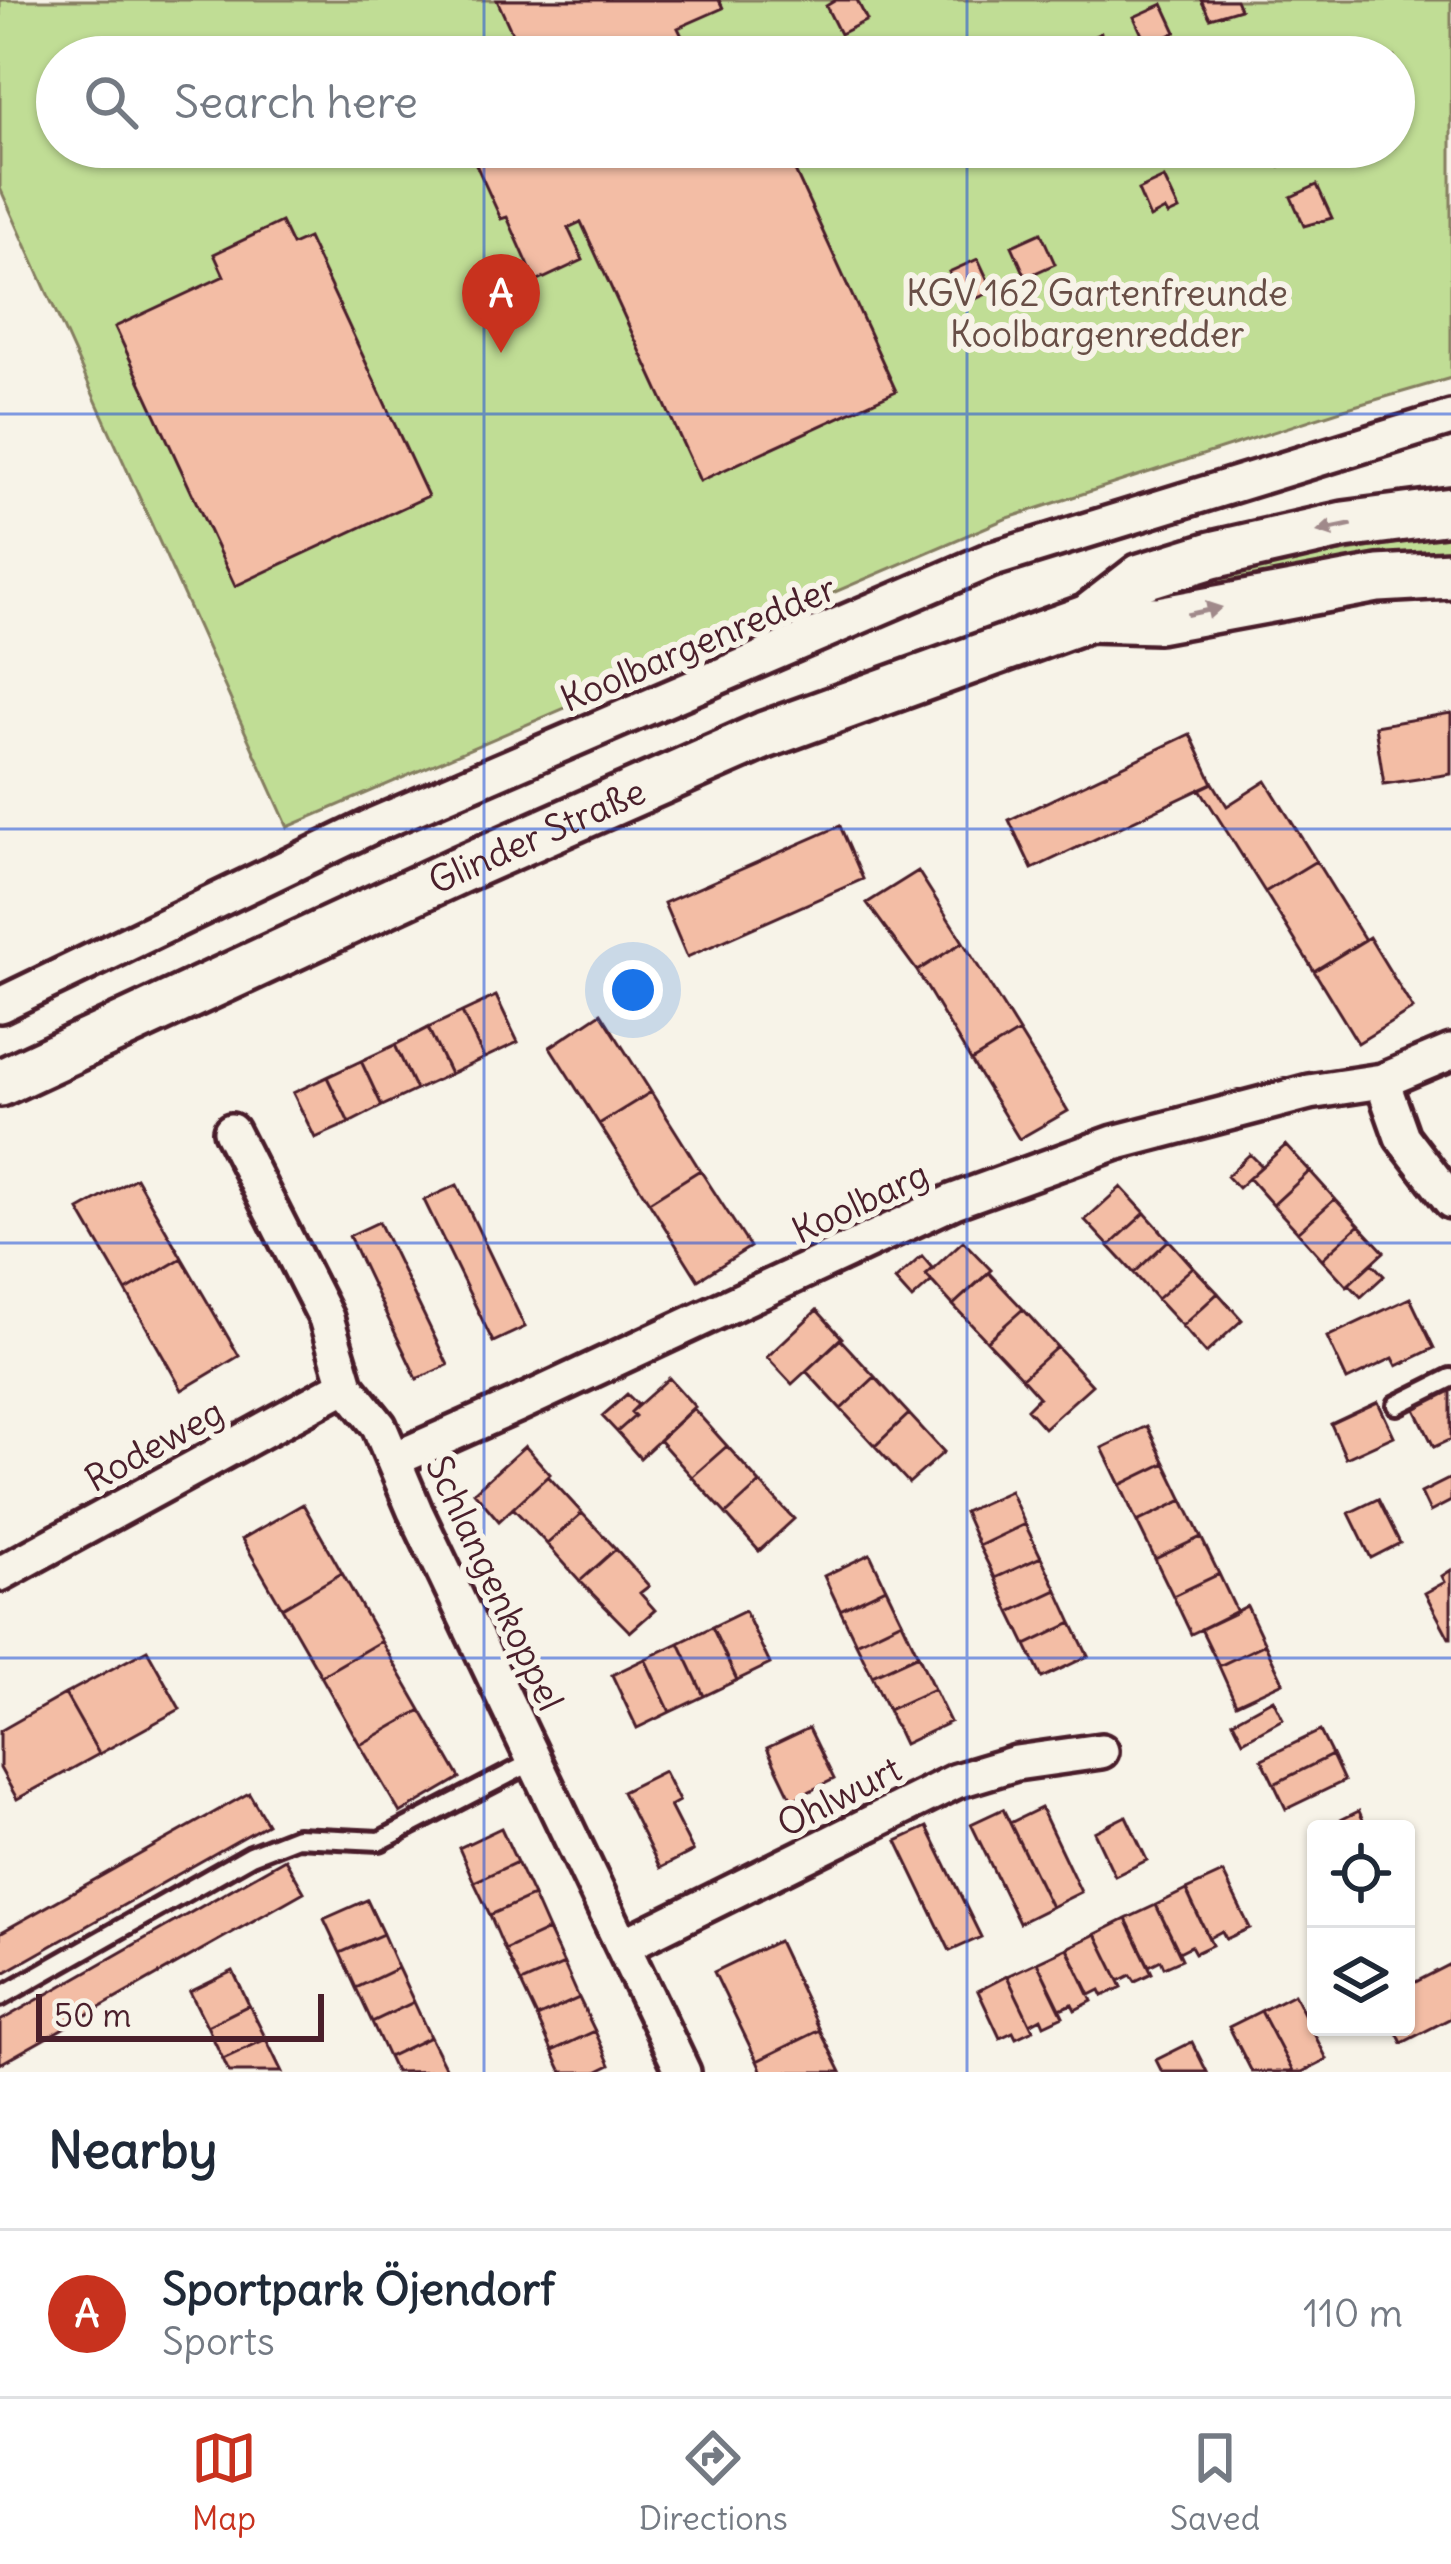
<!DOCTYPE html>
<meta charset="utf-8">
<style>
:root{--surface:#fff;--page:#f6f6f7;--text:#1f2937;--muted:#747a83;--line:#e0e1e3;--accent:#c8321e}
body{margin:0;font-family:Delius,sans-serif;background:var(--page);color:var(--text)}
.controls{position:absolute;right:36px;bottom:36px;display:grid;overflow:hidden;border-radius:12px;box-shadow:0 3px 9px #0004}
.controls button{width:108px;height:108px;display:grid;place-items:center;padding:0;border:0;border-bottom:3px solid var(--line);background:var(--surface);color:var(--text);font:60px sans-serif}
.scale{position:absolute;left:36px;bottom:30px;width:288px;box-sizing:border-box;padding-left:12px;border:6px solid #4a1f2b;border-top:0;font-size:33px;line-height:42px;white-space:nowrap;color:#4a1f2b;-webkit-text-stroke:9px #f7f3e8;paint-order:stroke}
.you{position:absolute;left:633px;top:990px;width:42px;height:42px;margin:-30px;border:9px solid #fff;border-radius:50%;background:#1a73e8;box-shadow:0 0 0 18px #1a73e833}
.badge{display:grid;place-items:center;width:78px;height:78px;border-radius:50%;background:var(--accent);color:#fff;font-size:39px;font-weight:700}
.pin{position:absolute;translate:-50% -99px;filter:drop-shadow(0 3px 6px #0008)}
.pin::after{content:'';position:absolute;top:63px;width:42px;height:36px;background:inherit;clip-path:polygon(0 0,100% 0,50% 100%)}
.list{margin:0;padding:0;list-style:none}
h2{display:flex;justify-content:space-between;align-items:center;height:156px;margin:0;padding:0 48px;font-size:51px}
h2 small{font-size:39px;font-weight:400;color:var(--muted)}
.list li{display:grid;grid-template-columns:78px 1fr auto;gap:36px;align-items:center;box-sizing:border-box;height:168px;padding:0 48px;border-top:3px solid var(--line)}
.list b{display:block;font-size:45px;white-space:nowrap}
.list p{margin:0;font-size:39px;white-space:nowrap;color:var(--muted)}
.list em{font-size:39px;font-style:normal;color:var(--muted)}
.icon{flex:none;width:66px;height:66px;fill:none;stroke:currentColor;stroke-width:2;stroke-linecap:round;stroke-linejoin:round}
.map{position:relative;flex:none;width:1451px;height:2072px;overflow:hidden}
.search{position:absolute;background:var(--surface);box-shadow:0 3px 9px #0004;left:36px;right:36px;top:36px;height:132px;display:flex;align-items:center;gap:30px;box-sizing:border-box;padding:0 42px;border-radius:66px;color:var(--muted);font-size:45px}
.sheet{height:324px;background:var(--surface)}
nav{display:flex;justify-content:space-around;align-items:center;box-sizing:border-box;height:168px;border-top:3px solid var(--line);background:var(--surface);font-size:33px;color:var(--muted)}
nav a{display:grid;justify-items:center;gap:6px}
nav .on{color:var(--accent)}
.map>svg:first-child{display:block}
</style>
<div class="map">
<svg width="1451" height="2072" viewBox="0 0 1451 2072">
<rect width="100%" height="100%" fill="#f7f3e8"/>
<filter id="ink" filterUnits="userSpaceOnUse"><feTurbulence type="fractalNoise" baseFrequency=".00833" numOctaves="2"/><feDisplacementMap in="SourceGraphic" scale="24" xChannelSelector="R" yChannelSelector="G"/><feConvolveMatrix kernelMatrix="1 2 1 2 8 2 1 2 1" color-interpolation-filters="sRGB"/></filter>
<g filter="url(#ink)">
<path fill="#c0dd95" stroke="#857e60" stroke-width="3" fill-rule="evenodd" d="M 0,0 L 1451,0 L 1451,378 L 1344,409 L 1005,519 L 288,827 L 0,188 ZM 57,57 L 1394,57 L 1394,147 L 57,147 Z
M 1451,535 L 1451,559 L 1150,603 L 1160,595 L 1276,562 Z"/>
<path fill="#f3bda5" stroke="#4a1f2b" stroke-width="3" d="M 497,0 L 719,0 L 723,8 L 678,28 L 692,57 L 523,57 Z
M 836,0 L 857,0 L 867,20 L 840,34 L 826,6 Z
M 1201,0 L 1236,0 L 1240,9 L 1210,18 Z
M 1163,4 L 1176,32 L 1147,46 L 1134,17 Z
M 1101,33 L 1112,57 L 1078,57 L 1073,46 Z
M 468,147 L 734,147 L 736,152 L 746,147 L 784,147 L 896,391 L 700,481 L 581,222 L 568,228 L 583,260 L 536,282 L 507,217 L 501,219 Z
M 1271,147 L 1305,147 L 1308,154 L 1280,167 Z
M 1164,178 L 1179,210 L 1168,215 L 1165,210 L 1150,218 L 1138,190 Z
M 1317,185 L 1332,218 L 1304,226 L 1291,197 Z
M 281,222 L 292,245 L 308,238 L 428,496 L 235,586 L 115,327 L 224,276 L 214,254 Z
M 1041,233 L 1055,264 L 1026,277 L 1012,246 Z
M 978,259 L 993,291 L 964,304 L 949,272 Z
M 1451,713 L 1451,774 L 1384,784 L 1375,726 Z
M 1190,734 L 1213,783 L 1032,869 L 1009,820 Z
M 1266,781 L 1316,861 L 1265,892 L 1200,789 L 1213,783 L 1227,806 Z
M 840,826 L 863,879 L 687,957 L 664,903 Z
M 1316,861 L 1365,940 L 1314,971 L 1265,892 Z
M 918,871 L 963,942 L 917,971 L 867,903 Z
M 1369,937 L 1413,1009 L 1358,1043 L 1314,971 Z
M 963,942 L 1019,1032 L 971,1061 L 917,971 Z
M 496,996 L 518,1042 L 484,1058 L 462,1012 Z
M 462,1012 L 484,1058 L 450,1074 L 428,1028 Z
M 601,1013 L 651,1092 L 599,1124 L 550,1047 Z
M 428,1028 L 450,1074 L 416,1090 L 395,1045 Z
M 1019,1032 L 1068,1111 L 1019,1139 L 971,1061 Z
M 395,1045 L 416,1090 L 382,1106 L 361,1061 Z
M 361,1061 L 382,1106 L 349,1123 L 327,1077 Z
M 327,1077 L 349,1123 L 315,1138 L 293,1093 Z
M 651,1092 L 700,1170 L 649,1202 L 599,1124 Z
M 1286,1145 L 1310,1171 L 1273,1205 L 1249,1178 Z
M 1250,1154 L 1262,1166 L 1238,1188 L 1227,1176 Z
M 700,1170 L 750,1247 L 698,1280 L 649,1202 Z
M 1310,1171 L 1335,1199 L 1298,1232 L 1273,1205 Z
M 136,1178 L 182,1258 L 126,1291 L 79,1210 Z
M 457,1185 L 525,1327 L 493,1342 L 424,1200 Z
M 1121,1187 L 1145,1213 L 1109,1246 L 1085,1220 Z
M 1335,1199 L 1359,1225 L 1322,1259 L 1298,1232 Z
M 1145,1213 L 1169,1240 L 1134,1273 L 1109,1246 Z
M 379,1222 L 448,1365 L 417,1379 L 349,1236 Z
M 1359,1225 L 1384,1252 L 1347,1286 L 1322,1259 Z
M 1169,1240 L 1193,1267 L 1157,1299 L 1134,1273 Z
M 963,1241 L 991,1270 L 953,1305 L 926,1275 Z
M 922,1256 L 933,1269 L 926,1275 L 932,1281 L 912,1299 L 895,1280 Z
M 182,1258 L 239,1356 L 182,1390 L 126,1291 Z
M 1372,1263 L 1384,1276 L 1361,1297 L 1349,1284 Z
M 1193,1267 L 1218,1293 L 1182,1326 L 1157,1299 Z
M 989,1273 L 1023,1309 L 987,1341 L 953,1305 Z
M 1218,1293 L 1242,1320 L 1206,1353 L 1182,1326 Z
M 1410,1298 L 1434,1348 L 1397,1366 L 1393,1358 L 1347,1380 L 1327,1337 Z
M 1023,1309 L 1057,1347 L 1022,1378 L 987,1341 Z
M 817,1310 L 842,1338 L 792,1384 L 767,1357 Z
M 840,1339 L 875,1377 L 841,1409 L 806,1371 Z
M 1057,1347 L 1092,1385 L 1044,1428 L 1027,1409 L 1039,1397 L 1022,1378 Z
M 875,1377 L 909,1414 L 875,1446 L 841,1409 Z
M 669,1378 L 695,1407 L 640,1458 L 617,1432 L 635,1416 L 631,1412 Z
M 1451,1390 L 1451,1439 L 1434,1447 L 1414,1407 Z
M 627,1394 L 638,1405 L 631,1412 L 635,1416 L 617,1432 L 602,1416 Z
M 1378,1402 L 1394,1436 L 1346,1458 L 1331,1424 Z
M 693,1408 L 727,1446 L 692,1477 L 659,1440 Z
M 909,1414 L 944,1452 L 909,1483 L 875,1446 Z
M 1147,1426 L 1165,1463 L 1120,1485 L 1102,1448 Z
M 525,1446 L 550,1474 L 499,1521 L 474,1492 Z
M 727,1446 L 760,1483 L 726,1514 L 692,1477 Z
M 1165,1463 L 1183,1500 L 1137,1522 L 1120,1485 Z
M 548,1476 L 582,1513 L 547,1544 L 513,1508 Z
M 1451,1478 L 1451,1501 L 1430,1512 L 1421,1493 Z
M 760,1483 L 794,1519 L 759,1551 L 726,1514 Z
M 1010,1491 L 1025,1524 L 979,1546 L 964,1512 Z
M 1378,1499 L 1400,1543 L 1371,1558 L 1349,1513 Z
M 1183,1500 L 1201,1537 L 1155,1559 L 1137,1522 Z
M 303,1504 L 342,1573 L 282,1608 L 242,1539 Z
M 582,1513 L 616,1549 L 580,1581 L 547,1544 Z
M 1025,1524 L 1041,1557 L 995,1578 L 979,1546 Z
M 1201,1537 L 1219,1574 L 1173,1596 L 1155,1559 Z
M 616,1549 L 649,1586 L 640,1593 L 655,1610 L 630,1632 L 580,1581 Z
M 870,1554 L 886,1588 L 840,1610 L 824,1576 Z
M 1041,1557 L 1057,1590 L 1010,1612 L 995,1578 Z
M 1451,1570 L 1451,1638 L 1449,1638 L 1425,1593 L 1445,1582 L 1442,1576 Z
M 342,1573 L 381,1641 L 321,1676 L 282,1608 Z
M 1219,1574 L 1237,1612 L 1191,1634 L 1173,1596 Z
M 886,1588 L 902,1621 L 856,1643 L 840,1610 Z
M 1057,1590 L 1072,1623 L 1026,1645 L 1010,1612 Z
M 1247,1606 L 1265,1644 L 1219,1666 L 1201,1629 Z
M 745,1611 L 770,1664 L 737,1680 L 712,1627 Z
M 902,1621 L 918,1655 L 872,1676 L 856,1643 Z
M 1072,1623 L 1088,1656 L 1042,1678 L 1026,1645 Z
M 712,1627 L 737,1680 L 704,1696 L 679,1643 Z
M 381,1641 L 421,1710 L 360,1745 L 321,1676 Z
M 679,1643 L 704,1696 L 670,1712 L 645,1659 Z
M 1265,1644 L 1283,1682 L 1236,1704 L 1219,1666 Z
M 147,1650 L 180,1709 L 99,1754 L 65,1694 Z
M 918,1655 L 934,1689 L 888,1710 L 872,1676 Z
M 645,1659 L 670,1712 L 637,1728 L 612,1675 Z
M 934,1689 L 950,1722 L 904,1744 L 888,1710 Z
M 65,1694 L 99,1754 L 17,1799 L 0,1768 L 0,1731 Z
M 1273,1699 L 1283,1719 L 1243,1741 L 1233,1721 Z
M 421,1710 L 460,1778 L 400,1813 L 360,1745 Z
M 809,1728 L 834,1779 L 792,1800 L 767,1748 Z
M 1320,1731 L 1332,1755 L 1274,1784 L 1262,1759 Z
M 1332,1755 L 1344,1781 L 1286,1809 L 1274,1784 Z
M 664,1771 L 679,1801 L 670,1806 L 693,1851 L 660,1868 L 622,1792 Z
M 249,1793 L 267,1824 L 0,1975 L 0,1933 Z
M 1041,1808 L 1081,1892 L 1051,1907 L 1010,1823 Z
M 1003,1809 L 1051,1907 L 1019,1923 L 971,1824 Z
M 1359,1811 L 1367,1829 L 1322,1829 Z
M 1126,1816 L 1147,1860 L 1115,1876 L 1094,1832 Z
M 927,1827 L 981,1937 L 950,1951 L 897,1841 Z
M 501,1828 L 517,1862 L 474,1882 L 459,1848 Z
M 285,1859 L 304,1892 L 0,2064 L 0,2021 Z
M 517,1862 L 533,1896 L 490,1915 L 474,1882 Z
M 1223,1873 L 1250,1928 L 1226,1939 L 1222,1931 L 1209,1938 L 1186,1890 Z
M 1186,1890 L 1212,1945 L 1195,1953 L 1191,1946 L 1179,1952 L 1156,1905 Z
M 533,1896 L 548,1930 L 505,1950 L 490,1915 Z
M 367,1900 L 383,1934 L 340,1953 L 324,1919 Z
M 1156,1905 L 1182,1959 L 1164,1967 L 1161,1960 L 1149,1966 L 1126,1919 Z
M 1126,1919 L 1152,1973 L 1135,1981 L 1131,1975 L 1119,1981 L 1096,1934 Z
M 548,1930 L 564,1964 L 521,1983 L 505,1950 Z
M 383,1934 L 398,1968 L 356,1988 L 340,1953 Z
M 1096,1934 L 1122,1987 L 1103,1996 L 1100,1990 L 1090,1995 L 1067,1948 Z
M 778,1941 L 820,2030 L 757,2061 L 714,1972 Z
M 1067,1948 L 1092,2001 L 1075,2010 L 1072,2004 L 1060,2009 L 1037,1962 Z
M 1037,1962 L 1063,2016 L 1044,2025 L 1041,2018 L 1030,2024 L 1007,1976 Z
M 564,1964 L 579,1998 L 537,2017 L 521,1983 Z
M 1451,1964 L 1451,2018 L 1402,2043 L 1394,2027 L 1406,2027 L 1406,1987 Z
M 398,1968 L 414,2002 L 372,2022 L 356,1988 Z
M 233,1971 L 249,2005 L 207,2026 L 190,1992 Z
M 1007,1976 L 1033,2030 L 1016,2038 L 1013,2032 L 1000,2038 L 978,1991 Z
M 1294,1994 L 1327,2059 L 1302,2072 L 1293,2072 L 1261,2011 Z
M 579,1998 L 595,2031 L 552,2051 L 537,2017 Z
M 414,2002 L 430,2037 L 388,2057 L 372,2022 Z
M 249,2005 L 266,2039 L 223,2059 L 207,2026 Z
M 1261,2011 L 1293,2072 L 1252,2072 L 1229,2027 Z
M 820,2030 L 841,2072 L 762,2072 L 757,2061 Z
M 595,2031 L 610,2065 L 596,2072 L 562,2072 L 552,2051 Z
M 430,2037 L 447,2071 L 395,2072 L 388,2057 Z
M 266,2039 L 282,2072 L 229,2072 L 223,2059 Z
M 1192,2042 L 1207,2072 L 1162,2072 L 1156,2060 Z"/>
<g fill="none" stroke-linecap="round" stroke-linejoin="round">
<defs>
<path id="lane" d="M 1397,1405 L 1451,1378
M 0,1997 L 251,1855 L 297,1837 L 380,1841 L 534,1761"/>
<path id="street" d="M 0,1005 L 374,825 L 990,560 L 1451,418
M 1382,1081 L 1402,1137 L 1451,1201
M 231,1131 L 326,1318 L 346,1385 L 379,1426 L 415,1511 L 683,2072
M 395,1459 L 517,1405 L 954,1201 L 1114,1143 L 1309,1092 L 1382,1081 L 1451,1052
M 0,1574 L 346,1385
M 623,1946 L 956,1781 L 1016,1763 L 1101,1751"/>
<g id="secondary">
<path d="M 1088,618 L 1158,620 L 1378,579 L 1451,575"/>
<path id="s1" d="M 0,1083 L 459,870 L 765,735 L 1088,618 L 1141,577 L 1212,555 L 1344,525 L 1451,511"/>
</g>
</defs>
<use href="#lane" stroke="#4a1f2b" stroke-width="26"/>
<use href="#street" stroke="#4a1f2b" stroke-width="42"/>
<use href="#secondary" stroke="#4a1f2b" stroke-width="54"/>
<use href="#lane" stroke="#f7f3e8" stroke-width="16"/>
<use href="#street" stroke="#f7f3e8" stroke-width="33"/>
<use href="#secondary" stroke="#f7f3e8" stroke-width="45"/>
</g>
<defs><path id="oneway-solid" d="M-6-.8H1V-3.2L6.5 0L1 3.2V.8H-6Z" transform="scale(3)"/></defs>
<g fill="#a0898a">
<use href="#oneway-solid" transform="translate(1335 528) rotate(168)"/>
<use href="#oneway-solid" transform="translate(1204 611) rotate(-12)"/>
</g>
</g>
<path fill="none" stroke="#1d4ed8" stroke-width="3" stroke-opacity="0.55" d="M 484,0 L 484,57M 967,0 L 967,57M 484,147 L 484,2072M 967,147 L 967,2072M 0,414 L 1451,414M 0,829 L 1451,829M 0,1243 L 1451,1243M 0,1658 L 1451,1658"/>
<g text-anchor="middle" stroke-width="12" stroke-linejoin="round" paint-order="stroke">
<g font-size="36" fill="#684e46" stroke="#f7f3e8">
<text x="1097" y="306">KGV 162 Gartenfreunde<tspan x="1097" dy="41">Koolbargenredder</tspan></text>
</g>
<g font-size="36" fill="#4a1f2b" stroke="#f7f3e8">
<text transform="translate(698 643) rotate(-23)" y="13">Koolbargenredder</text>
<text dy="13" stroke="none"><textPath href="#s1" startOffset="591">Glinder Straße</textPath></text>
<text transform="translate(860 1202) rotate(-25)" y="13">Koolbarg</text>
<text transform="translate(154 1445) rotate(-29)" y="13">Rodeweg</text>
<text transform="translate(495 1583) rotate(65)" y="13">Schlangenkoppel</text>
<text transform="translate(839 1796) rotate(-27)" y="13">Ohlwurt</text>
</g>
</g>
</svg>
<div class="controls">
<button><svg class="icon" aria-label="locate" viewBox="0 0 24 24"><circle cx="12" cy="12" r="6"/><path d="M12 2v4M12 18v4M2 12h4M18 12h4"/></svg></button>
<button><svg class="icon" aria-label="layers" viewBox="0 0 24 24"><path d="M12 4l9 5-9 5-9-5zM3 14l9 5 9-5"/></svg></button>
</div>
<div class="scale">50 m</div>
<div class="you"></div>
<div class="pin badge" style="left:501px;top:353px">A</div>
<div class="search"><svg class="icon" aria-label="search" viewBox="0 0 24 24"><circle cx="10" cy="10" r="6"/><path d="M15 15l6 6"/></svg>Search here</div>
</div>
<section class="sheet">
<h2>Nearby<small></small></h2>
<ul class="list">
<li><span class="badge">A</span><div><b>Sportpark Öjendorf</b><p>Sports</p></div><em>110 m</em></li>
</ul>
</section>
<nav>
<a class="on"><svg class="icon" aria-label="map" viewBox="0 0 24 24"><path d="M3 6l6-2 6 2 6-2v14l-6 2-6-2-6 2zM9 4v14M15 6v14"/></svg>Map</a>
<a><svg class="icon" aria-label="directions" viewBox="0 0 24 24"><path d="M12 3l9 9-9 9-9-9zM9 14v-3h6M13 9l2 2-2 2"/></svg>Directions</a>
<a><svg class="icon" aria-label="saved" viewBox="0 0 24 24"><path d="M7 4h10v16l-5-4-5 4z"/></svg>Saved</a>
</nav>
